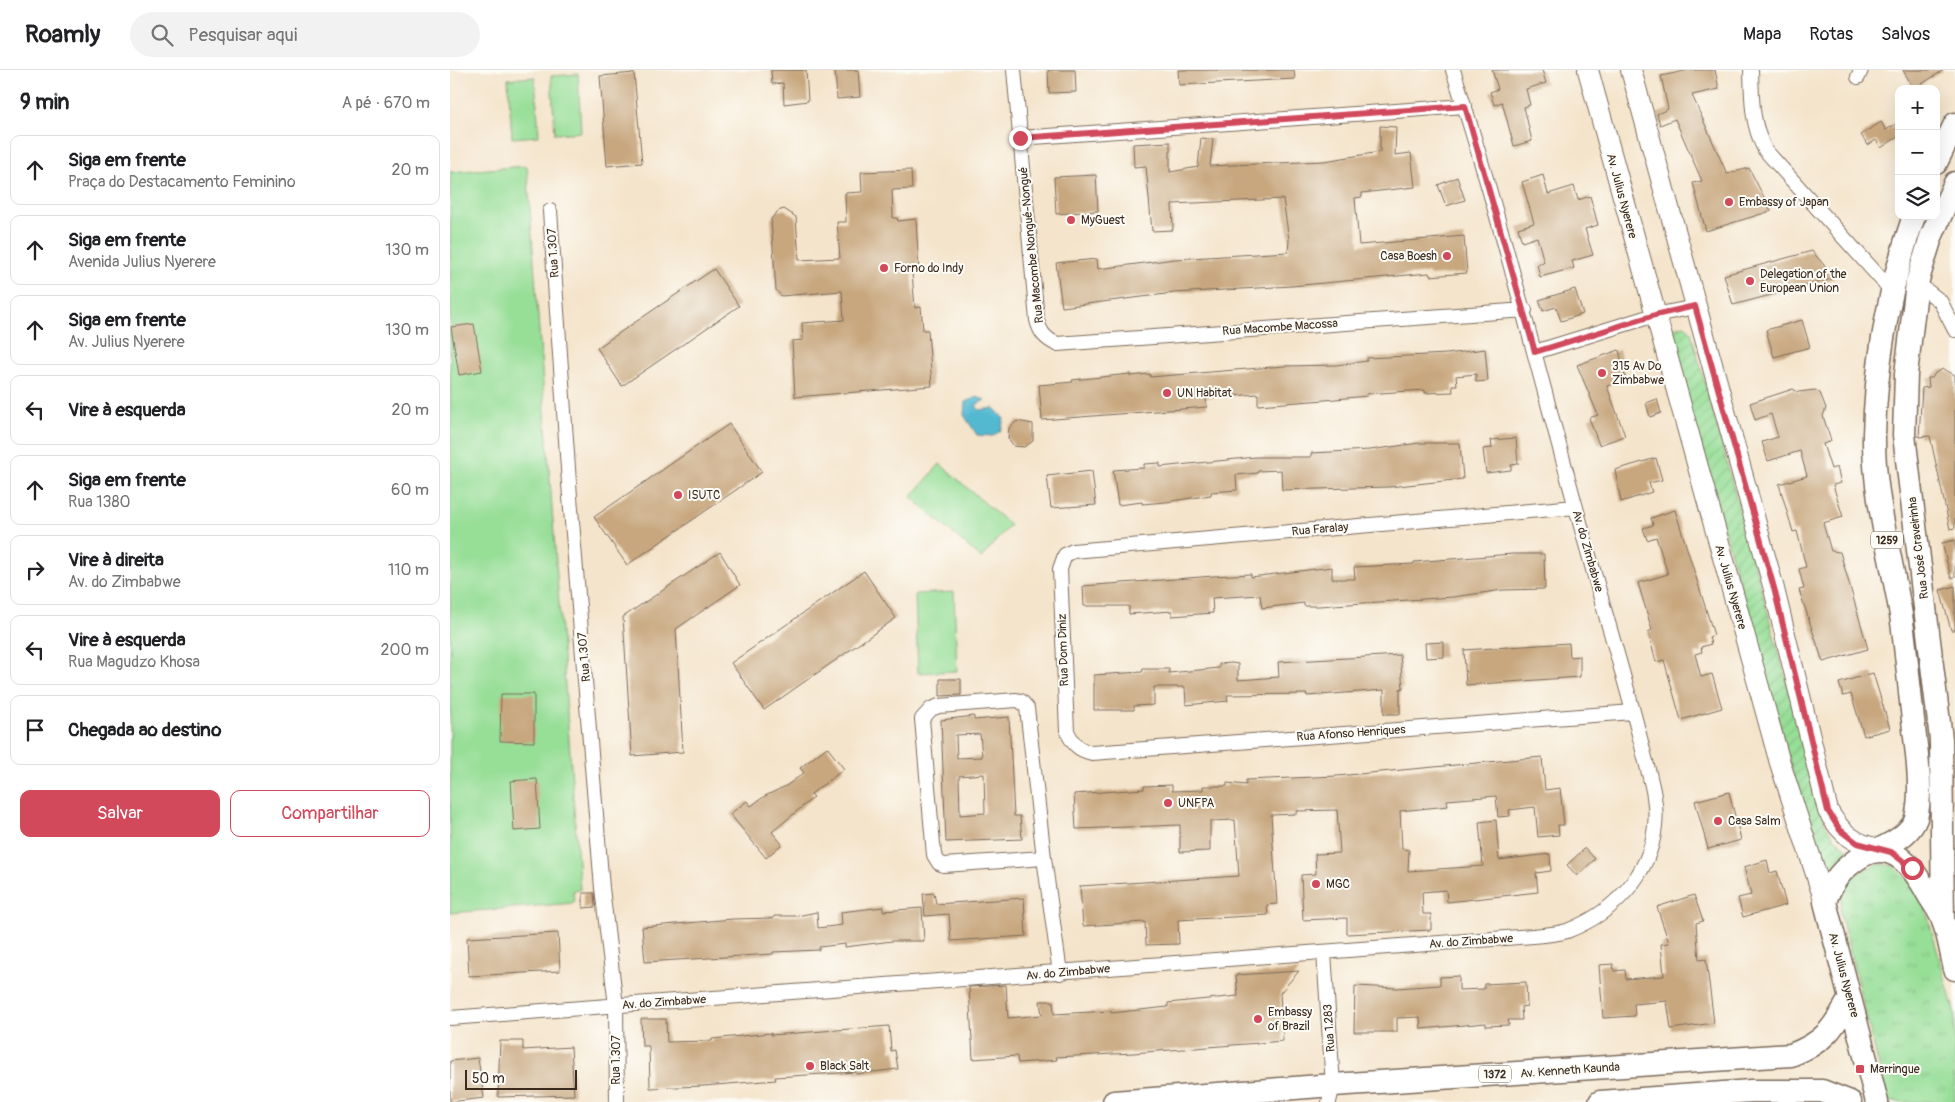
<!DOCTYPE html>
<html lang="pt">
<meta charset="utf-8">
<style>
:root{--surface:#fff;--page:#f2f2f2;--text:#202124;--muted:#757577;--line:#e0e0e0;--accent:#d1495b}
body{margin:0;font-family:Pangolin,sans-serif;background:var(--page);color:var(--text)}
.controls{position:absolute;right:15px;top:15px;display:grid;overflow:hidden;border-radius:10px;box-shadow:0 5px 20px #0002}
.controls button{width:45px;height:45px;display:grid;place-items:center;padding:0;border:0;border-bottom:1px solid var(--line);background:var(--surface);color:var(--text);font:25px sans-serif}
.scale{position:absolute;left:15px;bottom:12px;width:112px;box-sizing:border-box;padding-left:5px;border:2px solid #3b2a1e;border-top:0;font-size:14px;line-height:18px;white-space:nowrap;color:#3b2a1e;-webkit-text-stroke:4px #fdfcf7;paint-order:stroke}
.stop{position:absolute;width:15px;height:15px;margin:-11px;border:4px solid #d1495b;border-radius:50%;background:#fff}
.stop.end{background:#d1495b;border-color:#fff;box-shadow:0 1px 5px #0008}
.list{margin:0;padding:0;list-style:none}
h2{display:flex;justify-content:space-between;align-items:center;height:65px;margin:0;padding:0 20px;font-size:21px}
h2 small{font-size:16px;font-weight:400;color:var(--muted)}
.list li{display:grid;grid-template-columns:32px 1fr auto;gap:15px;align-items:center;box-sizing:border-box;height:70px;margin:0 10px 10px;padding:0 10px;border:1px solid var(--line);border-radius:10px}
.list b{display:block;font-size:19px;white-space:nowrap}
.list p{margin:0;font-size:16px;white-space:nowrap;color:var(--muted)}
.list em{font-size:16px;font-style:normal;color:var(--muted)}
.actions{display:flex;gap:10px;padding:15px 20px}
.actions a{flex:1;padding:11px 0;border:1px solid var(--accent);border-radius:10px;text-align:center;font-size:18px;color:var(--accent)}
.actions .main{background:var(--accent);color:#fff}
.icon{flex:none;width:28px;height:28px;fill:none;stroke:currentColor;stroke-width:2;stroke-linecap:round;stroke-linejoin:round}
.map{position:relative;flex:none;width:1505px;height:1032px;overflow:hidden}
header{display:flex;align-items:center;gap:30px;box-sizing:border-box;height:70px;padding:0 25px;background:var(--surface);border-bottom:1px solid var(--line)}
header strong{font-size:24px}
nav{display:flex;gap:28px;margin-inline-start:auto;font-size:18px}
.search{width:350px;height:45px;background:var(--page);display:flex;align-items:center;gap:12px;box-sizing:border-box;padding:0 18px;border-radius:28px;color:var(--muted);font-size:19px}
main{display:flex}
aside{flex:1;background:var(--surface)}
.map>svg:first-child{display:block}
</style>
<header>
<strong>Roamly</strong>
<div class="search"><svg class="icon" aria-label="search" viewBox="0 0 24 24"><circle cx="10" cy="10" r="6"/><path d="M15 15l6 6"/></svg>Pesquisar aqui</div>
<nav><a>Mapa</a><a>Rotas</a><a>Salvos</a></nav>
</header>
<main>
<aside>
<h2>9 min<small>A pé · 670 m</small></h2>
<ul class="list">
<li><svg class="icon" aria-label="ahead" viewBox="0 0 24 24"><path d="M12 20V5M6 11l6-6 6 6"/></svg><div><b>Siga em frente</b><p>Praça do Destacamento Feminino</p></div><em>20 m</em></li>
<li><svg class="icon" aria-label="ahead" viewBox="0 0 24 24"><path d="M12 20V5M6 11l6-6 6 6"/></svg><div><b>Siga em frente</b><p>Avenida Julius Nyerere</p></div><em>130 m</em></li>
<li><svg class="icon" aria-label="ahead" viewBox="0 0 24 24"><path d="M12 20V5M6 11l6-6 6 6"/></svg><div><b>Siga em frente</b><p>Av. Julius Nyerere</p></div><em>130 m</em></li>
<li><svg class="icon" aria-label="left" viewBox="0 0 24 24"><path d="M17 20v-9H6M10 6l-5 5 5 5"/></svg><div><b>Vire à esquerda</b></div><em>20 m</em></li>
<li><svg class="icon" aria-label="ahead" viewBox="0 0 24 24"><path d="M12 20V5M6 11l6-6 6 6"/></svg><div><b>Siga em frente</b><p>Rua 1380</p></div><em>60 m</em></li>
<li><svg class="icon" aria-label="right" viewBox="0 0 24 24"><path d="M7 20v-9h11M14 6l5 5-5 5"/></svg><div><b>Vire à direita</b><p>Av. do Zimbabwe</p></div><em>110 m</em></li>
<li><svg class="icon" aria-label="left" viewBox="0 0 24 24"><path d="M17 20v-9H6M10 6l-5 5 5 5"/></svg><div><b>Vire à esquerda</b><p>Rua Magudzo Khosa</p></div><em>200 m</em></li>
<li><svg class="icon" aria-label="arrive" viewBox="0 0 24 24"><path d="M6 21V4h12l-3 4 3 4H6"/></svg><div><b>Chegada ao destino</b></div></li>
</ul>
<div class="actions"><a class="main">Salvar</a><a>Compartilhar</a></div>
</aside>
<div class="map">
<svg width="1505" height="1032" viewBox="0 0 1505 1032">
<defs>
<pattern id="park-tufts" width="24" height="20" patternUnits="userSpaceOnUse" patternTransform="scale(1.25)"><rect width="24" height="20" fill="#97de97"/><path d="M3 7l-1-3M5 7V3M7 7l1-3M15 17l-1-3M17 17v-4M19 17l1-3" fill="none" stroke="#83bf82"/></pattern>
<pattern id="garden-furrows" width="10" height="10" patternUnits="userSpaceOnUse" patternTransform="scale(1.25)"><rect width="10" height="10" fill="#97de97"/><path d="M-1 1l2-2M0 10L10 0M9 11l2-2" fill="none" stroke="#83bf82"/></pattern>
</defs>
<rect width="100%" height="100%" fill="#fdfcf7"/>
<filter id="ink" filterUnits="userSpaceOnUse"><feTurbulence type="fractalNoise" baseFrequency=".02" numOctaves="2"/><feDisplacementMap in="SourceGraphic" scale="10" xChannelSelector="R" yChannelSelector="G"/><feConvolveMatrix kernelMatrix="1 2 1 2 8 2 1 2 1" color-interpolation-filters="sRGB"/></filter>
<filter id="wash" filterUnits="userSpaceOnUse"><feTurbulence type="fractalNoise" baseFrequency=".0096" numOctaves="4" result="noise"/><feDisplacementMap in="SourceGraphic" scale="20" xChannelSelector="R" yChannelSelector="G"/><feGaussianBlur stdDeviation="1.12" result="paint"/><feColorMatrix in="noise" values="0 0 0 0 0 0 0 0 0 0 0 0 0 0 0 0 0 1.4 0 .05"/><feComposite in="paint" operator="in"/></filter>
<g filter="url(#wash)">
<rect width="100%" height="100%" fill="#f4e4cb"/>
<path fill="#97de97" stroke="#69845a" d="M 128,4 L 131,62 L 105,64 L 101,6 Z
M 85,7 L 89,66 L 62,68 L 58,9 Z
M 77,96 L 130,820 L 123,821 L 124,833 L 0,843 L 0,102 Z
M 490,394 L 560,455 L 531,488 L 461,427 Z
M 504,522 L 507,601 L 468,603 L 465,524 Z"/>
<path fill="url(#park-tufts)" stroke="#69845a" d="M 1430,794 L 1444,796 L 1471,823 L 1505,944 L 1505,1032 L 1438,1032 L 1390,843 C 1391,814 1403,802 1430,794 Z"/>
<path fill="url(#garden-furrows)" stroke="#69845a" d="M 1235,255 L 1241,262 L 1376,756 L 1385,768 L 1403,784 L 1373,809 L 1219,265 L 1224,258 Z"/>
<path fill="#53b9d1" stroke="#477278" d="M 527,327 L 535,330 L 526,335 L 529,340 L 544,338 L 554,349 L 551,360 L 543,366 L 527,365 L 514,345 L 515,332 Z"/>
<g id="blocks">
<path fill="#c8a77f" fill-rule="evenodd" d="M 321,0 L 356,0 L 358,31 L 334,34 L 333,13 L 322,14 Z
M 385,0 L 408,0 L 410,27 L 387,29 Z
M 598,0 L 625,0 L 626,22 L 599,23 Z
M 728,0 L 844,0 L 845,9 L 729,15 Z
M 1042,0 L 1092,0 L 1096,13 L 1076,19 L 1080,35 L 1074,37 L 1082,71 L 1064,76 L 1052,32 L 1044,35 L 1040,22 L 1048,19 Z
M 1239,0 L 1265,0 L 1269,19 L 1242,25 L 1277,104 L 1299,98 L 1321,141 L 1256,161 L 1243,113 L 1252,111 L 1225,49 L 1210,55 L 1207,44 L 1218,39 L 1211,6 Z
M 1453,0 L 1494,0 L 1464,19 Z
M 184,3 L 192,93 L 157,96 L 150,6 Z
M 1431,52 L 1436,60 L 1449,52 L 1449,66 L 1431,78 L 1426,70 L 1418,75 L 1411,65 Z
M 930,56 L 946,57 L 945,85 L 961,83 L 965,117 L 912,123 L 912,127 L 905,128 L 909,175 L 1014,166 L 1017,203 L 980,206 L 979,203 L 842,216 L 724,223 L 612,237 L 606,193 L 647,189 L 648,199 L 725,189 L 838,182 L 839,170 L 833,129 L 722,134 L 723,160 L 702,161 L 696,96 L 684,97 L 683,74 L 720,72 L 720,102 L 748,97 L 751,68 L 763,69 L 760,96 L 874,91 L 930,82 Z
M 461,100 L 462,119 L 442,120 L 443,148 L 447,148 L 448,151 L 466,149 L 469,202 L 462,203 L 465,238 L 471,237 L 473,260 L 478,260 L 482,316 L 345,327 L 342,271 L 353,270 L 352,253 L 394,250 L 392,221 L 331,226 L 326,220 L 321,149 L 328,141 L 334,139 L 346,147 L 349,190 L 390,188 L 387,152 L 396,152 L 395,123 L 412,122 L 411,102 Z
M 646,105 L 648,141 L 606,144 L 604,107 Z
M 1093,105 L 1098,124 L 1124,116 L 1128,130 L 1140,126 L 1148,155 L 1135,159 L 1143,185 L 1122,191 L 1124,198 L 1090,207 L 1087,194 L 1094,192 L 1087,167 L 1072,172 L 1068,158 L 1084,153 L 1072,112 Z
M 1007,107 L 1015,130 L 996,136 L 988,115 Z
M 1362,181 L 1385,208 L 1283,235 L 1274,205 Z
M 264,199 L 289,236 L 172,316 L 147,278 Z
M 1125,219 L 1133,244 L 1111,251 L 1106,237 L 1093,241 L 1089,230 Z
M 1352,250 L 1360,277 L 1324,287 L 1316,260 Z
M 24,254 L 32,301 L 9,305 L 1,257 Z
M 1035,279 L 1038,311 L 1026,312 L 1026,304 L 1006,306 L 1007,315 L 1002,315 L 1003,322 L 975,323 L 975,320 L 916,324 L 917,326 L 875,330 L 808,335 L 808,324 L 756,328 L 757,337 L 592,350 L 589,315 L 623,312 L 622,310 L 680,304 L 680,306 L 700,304 L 700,307 L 834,296 L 886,295 L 917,291 L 917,288 L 997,284 Z
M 1169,280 L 1176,310 L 1157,316 L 1175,366 L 1149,375 L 1139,348 L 1148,345 L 1127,295 Z
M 1493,299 L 1505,305 L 1505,458 L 1500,459 L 1480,366 L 1469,367 L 1472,318 L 1479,317 L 1478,308 L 1482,308 L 1485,303 Z
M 1343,319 L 1348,322 L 1365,320 L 1370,323 L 1376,338 L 1373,346 L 1381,371 L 1373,374 L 1381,399 L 1387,397 L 1391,413 L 1383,415 L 1393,447 L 1373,453 L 1381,481 L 1390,482 L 1418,579 L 1373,592 L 1349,520 L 1354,519 L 1349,499 L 1356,497 L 1347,461 L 1343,462 L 1329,414 L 1357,406 L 1350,381 L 1318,391 L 1312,372 L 1328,367 L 1321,344 L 1305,350 L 1300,333 Z
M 1207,329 L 1211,343 L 1200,347 L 1196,333 Z
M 567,351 L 583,354 L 583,371 L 574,377 L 564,376 L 558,368 L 559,358 Z
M 279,354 L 312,402 L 177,495 L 144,447 Z
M 1066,368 L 1068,394 L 1061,395 L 1061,400 L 1036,403 L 1033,379 L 1042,378 L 1041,370 Z
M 969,373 L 1010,373 L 1013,409 L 939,417 L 832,420 L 831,400 L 808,401 L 808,403 L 786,405 L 787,420 L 761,422 L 761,425 L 716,432 L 692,434 L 692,432 L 668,435 L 663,400 L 694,398 L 694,394 L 710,393 L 710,397 L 806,387 L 861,387 L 861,383 L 920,380 Z
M 1206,388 L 1212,410 L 1199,413 L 1202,422 L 1171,432 L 1165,400 Z
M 642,401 L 646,435 L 601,438 L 597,406 Z
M 1225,440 L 1264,565 L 1259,567 L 1261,574 L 1251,577 L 1252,582 L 1245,584 L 1251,607 L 1262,604 L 1272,638 L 1231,650 L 1214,590 L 1206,592 L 1198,562 L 1202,560 L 1188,513 L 1218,504 L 1206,467 L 1197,470 L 1193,458 L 1203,455 L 1201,448 Z
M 1505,470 L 1505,507 L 1501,508 L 1492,473 Z
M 270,482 L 290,515 L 226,559 L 233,682 L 182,686 L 173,547 Z
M 1062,484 L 1094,484 L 1095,519 L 1053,520 L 1003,527 L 869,536 L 854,536 L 854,533 L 812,538 L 810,525 L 762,528 L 763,543 L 722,546 L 722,541 L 679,544 L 679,536 L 634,536 L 633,516 L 764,506 L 801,504 L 801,507 L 882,497 L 882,509 L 905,509 L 904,497 L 964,494 L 964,492 Z
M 414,501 L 446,548 L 314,640 L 281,593 Z
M 1505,516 L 1505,560 L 1501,560 L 1490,520 Z
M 994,572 L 994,587 L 976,588 L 975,573 Z
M 1119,573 L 1120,587 L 1130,586 L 1130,607 L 1016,615 L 1014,580 Z
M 950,585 L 953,618 L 950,619 L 950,644 L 934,644 L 934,620 L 857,626 L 857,624 L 777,625 L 778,631 L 736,635 L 735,617 L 704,617 L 704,635 L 684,636 L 684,640 L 644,640 L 644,605 L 692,602 L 693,599 L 719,599 L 719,603 L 769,598 L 769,594 L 782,593 L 788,594 L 788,610 L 829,607 L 828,592 Z
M 1423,603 L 1440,659 L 1414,666 L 1401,624 L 1393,626 L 1389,613 Z
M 490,609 L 511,609 L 511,625 L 490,626 Z
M 51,624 L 84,624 L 84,672 L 50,671 Z
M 524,646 L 524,650 L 559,647 L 564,746 L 570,746 L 572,769 L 496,772 L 491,650 ZM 530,664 L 532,687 L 507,688 L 506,665 ZM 534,704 L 535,743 L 510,745 L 509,706 Z
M 377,677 L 394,699 L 361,724 L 364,727 L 322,762 L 332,774 L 316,788 L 280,744 L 297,731 L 301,736 L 315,726 L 336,716 L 354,703 L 350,698 Z
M 1092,687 L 1095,720 L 1110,718 L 1114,755 L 1108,755 L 1109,765 L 1088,767 L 1085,737 L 1059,740 L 1060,746 L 1048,747 L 1046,726 L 997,730 L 998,736 L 950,741 L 952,779 L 959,780 L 958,801 L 1033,796 L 1029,752 L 1046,750 L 1049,790 L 1100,784 L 1101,801 L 1086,803 L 1088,822 L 997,832 L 996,820 L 972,822 L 973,844 L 981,844 L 981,860 L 897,864 L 897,848 L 853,850 L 851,805 L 866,804 L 865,784 L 890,783 L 887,740 L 847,741 L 847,744 L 821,745 L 827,834 L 817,835 L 818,845 L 728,850 L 729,874 L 696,875 L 695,852 L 633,856 L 630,816 L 789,806 L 785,750 L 760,751 L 760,781 L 730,782 L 730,755 L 626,759 L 624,724 L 694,719 L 694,716 L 722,715 L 722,721 L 753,720 L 753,716 L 777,716 L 777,713 L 796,715 L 796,710 L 887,706 Z
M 87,709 L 90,759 L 64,761 L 61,711 Z
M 1279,722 L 1291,770 L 1258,779 L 1245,731 Z
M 1135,778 L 1145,789 L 1127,806 L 1117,795 Z
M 1317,790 L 1320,803 L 1327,801 L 1336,835 L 1293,847 L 1288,828 L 1301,825 L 1294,797 Z
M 133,823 L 144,823 L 145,837 L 133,838 Z
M 484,823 L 486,834 L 574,828 L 576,866 L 501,871 L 499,844 L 475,846 L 473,824 Z
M 1244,825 L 1253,851 L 1246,853 L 1249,890 L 1256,889 L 1264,953 L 1221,959 L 1217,931 L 1184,934 L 1185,946 L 1153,948 L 1149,895 L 1163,894 L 1164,901 L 1175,900 L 1176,909 L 1214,906 L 1211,874 L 1219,873 L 1207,837 Z
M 433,837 L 433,841 L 472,838 L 474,871 L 442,871 L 395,877 L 395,874 L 369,877 L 369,880 L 323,882 L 323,884 L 195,892 L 192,857 L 283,849 L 324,848 L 324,846 L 347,846 L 367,842 L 368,858 L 392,855 L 391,842 Z
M 108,863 L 110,901 L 19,906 L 17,868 Z
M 849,901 L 830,923 L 833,971 L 683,983 L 606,987 L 607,990 L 568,993 L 567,986 L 523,989 L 519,917 L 556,915 L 558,948 L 592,945 L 590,931 L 603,931 L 604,944 L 661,941 L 661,943 L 718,937 L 718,933 L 788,926 L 786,905 Z
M 1009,906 L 1009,920 L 1034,919 L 1034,914 L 1076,912 L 1077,936 L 1071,937 L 1072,950 L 1058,950 L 1059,955 L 1036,956 L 1036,953 L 971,959 L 970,947 L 947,948 L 947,962 L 904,962 L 905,916 L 947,918 L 990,915 L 990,907 Z
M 191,949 L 216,949 L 217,972 L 262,971 L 262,969 L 321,963 L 321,965 L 439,956 L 441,981 L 445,980 L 448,999 L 406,1004 L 406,1002 L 325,1007 L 326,1010 L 254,1016 L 200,1018 L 199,976 L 192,976 Z
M 50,971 L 73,971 L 73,980 L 121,977 L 124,1025 L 48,1027 Z
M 28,988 L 34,1028 L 0,1032 L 0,991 Z"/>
</g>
</g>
<g filter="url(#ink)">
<use href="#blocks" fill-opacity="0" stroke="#7c6b5b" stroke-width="1"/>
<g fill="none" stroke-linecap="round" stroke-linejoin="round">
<defs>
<path id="minor" d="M 564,0 L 587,250 C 590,262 595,269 607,274 L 1075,240
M 1301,0 C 1302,29 1301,53 1315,80 L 1441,220
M 1408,7 L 1411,0
M 570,68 L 1015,36
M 100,141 L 120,427 L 152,818 L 166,936 L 167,1032
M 1467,213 L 1490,231 L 1505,260
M 1085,282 L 1205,245 L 1245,237
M 1126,437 L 623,481 L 615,485 L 610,499 L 617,661 C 623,674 628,680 642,683 L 1183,642
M 594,788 L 494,795 L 489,793 L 484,785 L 472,649 L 481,639 L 489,636 L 566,630 L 571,631 L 577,638 L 594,788 L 610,903
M 874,883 L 883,1015 L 879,1032
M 0,948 L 1083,866 C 1094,865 1107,864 1117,861 C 1163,843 1200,806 1205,756 C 1208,730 1199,705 1193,680 C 1180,627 1164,574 1149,521 C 1100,348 1058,172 1003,0"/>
<path id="secondary" d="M 1138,0 L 1330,693 L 1375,832
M 1181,0 L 1324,519 L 1378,741 C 1391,763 1404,775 1430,779"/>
<path id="primary" d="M 1486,93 L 1505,54
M 1430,779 C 1443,773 1461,763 1466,748 C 1473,720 1466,678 1463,650 C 1459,615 1456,579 1451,545 C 1441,485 1423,425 1424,365 C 1426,290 1439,217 1464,146
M 1493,850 L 1491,669 L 1454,365 L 1456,304 L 1467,213 L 1481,167 L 1505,113
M 664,1032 L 883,1015 L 1341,985 C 1375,972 1383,959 1400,928
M 1150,1032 L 1301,1021 L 1372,1021 L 1400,1032
M 1427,1032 L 1375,832 C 1382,810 1393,798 1412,786 C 1443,768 1465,800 1478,824 C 1483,833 1490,841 1493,851 C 1499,866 1501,883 1505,899"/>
</defs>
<use href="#minor" stroke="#7c6b5b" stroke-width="16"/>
<use href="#secondary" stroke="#7c6b5b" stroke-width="22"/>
<use href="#primary" stroke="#7c6b5b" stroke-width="25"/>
<use href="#minor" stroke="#fff" stroke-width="14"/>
<use href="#secondary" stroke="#fff" stroke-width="20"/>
<use href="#primary" stroke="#fff" stroke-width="22"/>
</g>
</g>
<g fill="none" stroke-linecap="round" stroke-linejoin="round" filter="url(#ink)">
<path stroke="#d1495b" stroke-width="6" d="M 570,68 L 1015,36 L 1085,282 L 1205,245 L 1245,236 L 1324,518 L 1378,741 L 1390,760 L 1407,773 L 1441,782 L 1462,798"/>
</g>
<g fill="#d1495b" stroke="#fdfcf7" stroke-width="2">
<circle cx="1279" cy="132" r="5"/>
<circle cx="621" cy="150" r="5"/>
<circle cx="997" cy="186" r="5"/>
<circle cx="434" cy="198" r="5"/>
<circle cx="1300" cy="211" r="5"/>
<circle cx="1152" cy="303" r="5"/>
<circle cx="717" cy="323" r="5"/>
<circle cx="228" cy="425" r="5"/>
<circle cx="718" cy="733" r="5"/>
<circle cx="1268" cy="751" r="5"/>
<circle cx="866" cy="814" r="5"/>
<circle cx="808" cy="949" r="5"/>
<circle cx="360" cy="996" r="5"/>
<rect x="1405" y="994" width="10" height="10" rx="2.5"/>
</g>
<g text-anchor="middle" stroke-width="4" stroke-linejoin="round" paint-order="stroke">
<g fill="#fdfcf7" stroke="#75695f" stroke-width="1">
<rect x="1421" y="461.5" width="32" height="17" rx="4"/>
<rect x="1029" y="995.5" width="32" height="17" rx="4"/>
</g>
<g font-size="11" font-weight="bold" fill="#3b2a1e">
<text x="1437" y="474">1259</text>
<text x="1045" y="1008">1372</text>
</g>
<g font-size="12" fill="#3b2a1e" stroke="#fdfcf7">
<text transform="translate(1172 126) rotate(75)" y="4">Av. Julius Nyerere</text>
<text transform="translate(581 175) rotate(-96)" y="4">Rua Macombe Nongué-Nongué</text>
<text transform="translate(103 183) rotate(-94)" y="4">Rua 1.307</text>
<text transform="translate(830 257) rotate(-4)" y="4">Rua Macombe Macossa</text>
<text transform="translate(870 459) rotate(-5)" y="4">Rua Faralay</text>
<text transform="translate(1468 478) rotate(-97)" y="4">Rua José Craveirinha</text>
<text transform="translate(1138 481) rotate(74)" y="4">Av. do Zimbabwe</text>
<text transform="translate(1281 517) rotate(74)" y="4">Av. Julius Nyerere</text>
<text transform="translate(613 580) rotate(-92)" y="4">Rua Dom Diniz</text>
<text transform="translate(134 587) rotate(-95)" y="4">Rua 1.307</text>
<text transform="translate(901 663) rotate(-4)" y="4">Rua Afonso Henriques</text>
<text transform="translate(1021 871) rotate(-4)" y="4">Av. do Zimbabwe</text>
<text transform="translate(618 902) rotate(-5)" y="4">Av. do Zimbabwe</text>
<text transform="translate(1394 905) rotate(75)" y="4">Av. Julius Nyerere</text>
<text transform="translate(214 932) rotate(-4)" y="4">Av. do Zimbabwe</text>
<text transform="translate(879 958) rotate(-94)" y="4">Rua 1.283</text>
<text transform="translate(166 990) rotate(-90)" y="4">Rua 1.307</text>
<text transform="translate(1120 1000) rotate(-4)" y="4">Av. Kenneth Kaunda</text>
</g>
<g font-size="12" fill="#3b2a1e" stroke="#fdfcf7" text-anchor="start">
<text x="1289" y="136">Embassy of Japan</text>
<text x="631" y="154">MyGuest</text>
<text x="987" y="190" text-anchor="end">Casa Boesh</text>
<text x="444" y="202">Forno do Indy</text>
<text x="1310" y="208">Delegation of the<tspan x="1310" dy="14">European Union</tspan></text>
<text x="1162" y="300">315 Av Do<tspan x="1162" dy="14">Zimbabwe</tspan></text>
<text x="727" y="327">UN Habitat</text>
<text x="238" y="429">ISUTC</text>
<text x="728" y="737">UNFPA</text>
<text x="1278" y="755">Casa Salm</text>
<text x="876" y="818">MGC</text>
<text x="818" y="946">Embassy<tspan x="818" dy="14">of Brazil</tspan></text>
<text x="370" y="1000">Black Salt</text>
<text x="1420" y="1003">Marringue</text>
</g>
</g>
</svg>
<div class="controls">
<button>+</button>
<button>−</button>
<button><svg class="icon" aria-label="layers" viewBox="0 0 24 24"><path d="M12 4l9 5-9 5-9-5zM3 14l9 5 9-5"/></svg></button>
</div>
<div class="scale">50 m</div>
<div class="stop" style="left:1462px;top:798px"></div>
<div class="stop end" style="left:570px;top:68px"></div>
</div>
</main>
